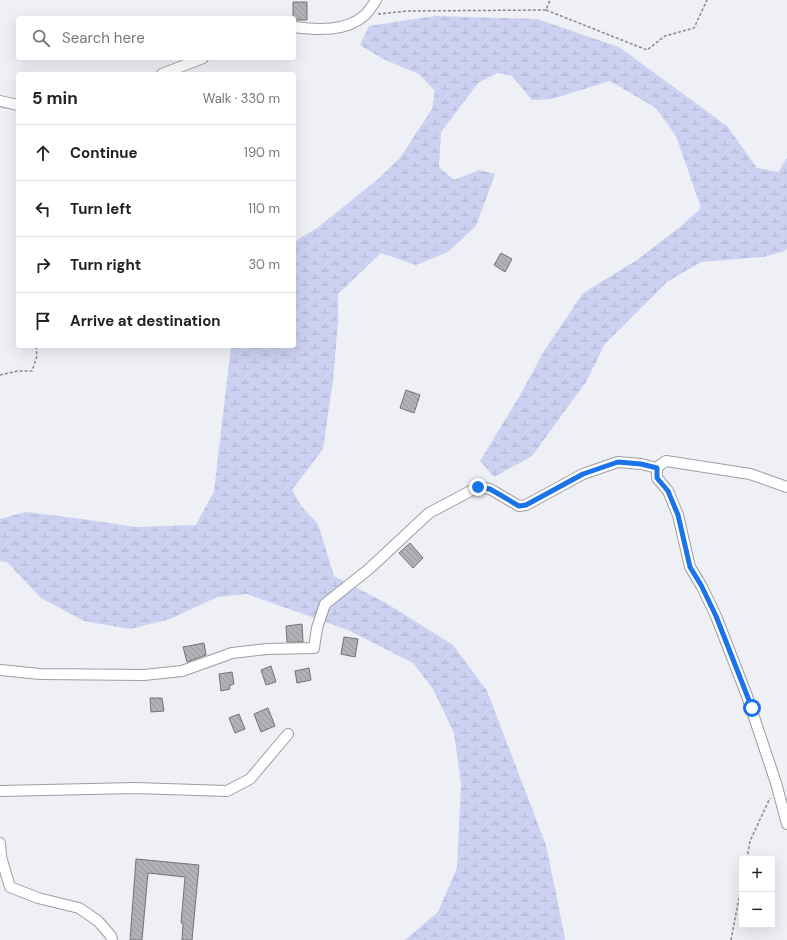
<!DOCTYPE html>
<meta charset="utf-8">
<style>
:root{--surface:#fff;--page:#f6f6f6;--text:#222;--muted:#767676;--line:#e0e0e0}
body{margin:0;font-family:"DM Sans",sans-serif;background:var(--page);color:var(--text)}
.controls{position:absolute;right:12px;bottom:12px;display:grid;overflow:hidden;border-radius:4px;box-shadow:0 4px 16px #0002}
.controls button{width:36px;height:36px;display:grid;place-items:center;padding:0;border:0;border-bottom:1px solid var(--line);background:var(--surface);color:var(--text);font:20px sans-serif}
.stop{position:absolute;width:12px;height:12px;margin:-9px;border:3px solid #1a73e8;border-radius:50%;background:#fff}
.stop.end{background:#1a73e8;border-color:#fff;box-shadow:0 1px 4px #0008}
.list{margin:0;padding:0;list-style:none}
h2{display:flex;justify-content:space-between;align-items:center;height:52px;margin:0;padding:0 16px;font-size:17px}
h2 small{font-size:13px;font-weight:400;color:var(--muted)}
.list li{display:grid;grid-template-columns:26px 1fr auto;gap:12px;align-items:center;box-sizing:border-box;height:56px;padding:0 16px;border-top:1px solid var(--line)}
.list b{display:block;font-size:15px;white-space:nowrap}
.list em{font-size:13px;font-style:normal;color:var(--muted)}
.icon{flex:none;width:22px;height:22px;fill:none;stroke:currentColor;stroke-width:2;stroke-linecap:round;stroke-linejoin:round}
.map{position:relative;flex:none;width:787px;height:940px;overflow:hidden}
.search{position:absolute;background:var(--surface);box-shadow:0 4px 16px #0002;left:16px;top:16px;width:280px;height:44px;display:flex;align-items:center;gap:10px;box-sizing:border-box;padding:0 14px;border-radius:4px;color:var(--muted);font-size:15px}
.panel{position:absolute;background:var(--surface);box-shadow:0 4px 16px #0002;left:16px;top:72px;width:280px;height:276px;border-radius:4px}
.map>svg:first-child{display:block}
</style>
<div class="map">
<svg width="787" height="940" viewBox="0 0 787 940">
<defs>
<pattern id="wetland-marsh" width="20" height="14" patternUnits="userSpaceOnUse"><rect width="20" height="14" fill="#ccd1f1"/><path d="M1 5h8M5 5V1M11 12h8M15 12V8" fill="none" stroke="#aeb3ce"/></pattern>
<pattern id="building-back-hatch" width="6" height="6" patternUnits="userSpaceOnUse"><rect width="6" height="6" fill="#b1b2b7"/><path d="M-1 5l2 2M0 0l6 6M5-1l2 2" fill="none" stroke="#97989d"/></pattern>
</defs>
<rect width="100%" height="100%" fill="#eff0f6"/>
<path fill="url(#wetland-marsh)" d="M 435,16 L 537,19 L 619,47 L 727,126 L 757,168 L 778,172 L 787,158 L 787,248 L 785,251 L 763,257 L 701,262 L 667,282 L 605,344 L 586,382 L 532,456 L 494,477 L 480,461 L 519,397 L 544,351 L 583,293 L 637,260 L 681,226 L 701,208 L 676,136 L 656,108 L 610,81 L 552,99 L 532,100 L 512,76 L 498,73 L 479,82 L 441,132 L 439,167 L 454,180 L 479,170 L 495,174 L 476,226 L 448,252 L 416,265 L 381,253 L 338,294 L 338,323 L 333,380 L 323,449 L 292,490 L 302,507 L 318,524 L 334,576 L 386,603 L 453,645 L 487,691 L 546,845 L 565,938 L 564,940 L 405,940 L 438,912 L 457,868 L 461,784 L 454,733 L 433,689 L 413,663 L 348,630 L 247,594 L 217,597 L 170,619 L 130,629 L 84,621 L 41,598 L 7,562 L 0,561 L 0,519 L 25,512 L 82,519 L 136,527 L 196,525 L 214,491 L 231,346 L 294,346 L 294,242 L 317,228 L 378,179 L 400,158 L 432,109 L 435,91 L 419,74 L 383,59 L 360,45 L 369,26 Z"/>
<path fill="url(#building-back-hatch)" stroke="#727378" d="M 293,2 L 307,2 L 307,20 L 294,20 L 294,18 L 293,18 Z
M 501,253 L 512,259 L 505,272 L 494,265 Z
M 406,390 L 420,395 L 414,413 L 400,408 Z
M 410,543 L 423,558 L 413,568 L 399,553 Z
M 302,624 L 303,642 L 287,642 L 286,626 Z
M 344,637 L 358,639 L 355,657 L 341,654 Z
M 204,643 L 206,655 L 187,662 L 183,647 Z
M 271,666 L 276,682 L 266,685 L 261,670 Z
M 309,668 L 311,680 L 297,683 L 295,671 Z
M 232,672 L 234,684 L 229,686 L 230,689 L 221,691 L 219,674 Z
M 150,698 L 162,698 L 164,711 L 151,712 Z
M 268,708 L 275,726 L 261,732 L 254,714 Z
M 239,714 L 245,729 L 235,733 L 229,718 Z
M 136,859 L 199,865 L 192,940 L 182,940 L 183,923 L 181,923 L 185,877 L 148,873 L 142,940 L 130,940 Z"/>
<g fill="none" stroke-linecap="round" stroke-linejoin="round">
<defs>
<path id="minor" d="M 294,27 C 318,30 346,32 365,15 C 369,11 373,5 376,0
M 162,74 L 203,58
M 0,101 L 18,105
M 787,487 L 750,474 L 666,461 L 660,465 L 657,468 L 657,478 L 668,491 L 678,515 L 690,567 L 701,585 L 716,616 L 747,696 L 776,783 L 787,824
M 0,670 L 40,674 L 144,675 L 182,671 L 232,653 L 267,649 L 314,648 L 317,628 L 325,604 L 369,569 L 429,513 L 478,487 L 490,489 L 519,506 L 526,505 L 583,474 L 618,462 L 641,464 L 657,468
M 0,791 L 135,788 L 227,791 L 250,779 L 288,734
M 0,843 L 1,857 L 10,887 L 38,898 L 79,908 L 98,921 L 111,936 L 112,940"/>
</defs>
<use href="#minor" stroke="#9d9ea3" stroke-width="12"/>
<path stroke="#87888c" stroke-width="1.5" stroke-dasharray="3 2" stroke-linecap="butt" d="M 546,10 L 647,50 L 665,36 L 694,28 L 707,0
M 378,14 L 407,11 L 546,10 L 550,0
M 0,375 L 18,371 L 32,371 L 37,356 L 36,346
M 747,859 L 750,841 L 770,798
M 731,940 L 742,882"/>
<use href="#minor" stroke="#fff" stroke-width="10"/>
</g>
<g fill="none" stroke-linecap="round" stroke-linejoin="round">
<path stroke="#1a73e8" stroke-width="5" d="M 478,487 L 490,489 L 519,506 L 526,505 L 583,474 L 618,462 L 641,464 L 657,468 L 657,478 L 668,491 L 678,515 L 690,567 L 701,585 L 716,616 L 752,708"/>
</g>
</svg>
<div class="controls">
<button>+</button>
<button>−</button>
</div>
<div class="stop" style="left:752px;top:708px"></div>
<div class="stop end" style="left:478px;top:487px"></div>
<div class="search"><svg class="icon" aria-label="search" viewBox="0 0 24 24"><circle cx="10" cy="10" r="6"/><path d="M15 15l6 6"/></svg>Search here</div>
<section class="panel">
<h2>5 min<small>Walk · 330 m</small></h2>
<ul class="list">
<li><svg class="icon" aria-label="ahead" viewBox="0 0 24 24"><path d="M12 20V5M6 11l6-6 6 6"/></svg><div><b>Continue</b></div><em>190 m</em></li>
<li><svg class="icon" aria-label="left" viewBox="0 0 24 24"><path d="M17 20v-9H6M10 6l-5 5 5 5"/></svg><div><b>Turn left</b></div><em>110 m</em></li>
<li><svg class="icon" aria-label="right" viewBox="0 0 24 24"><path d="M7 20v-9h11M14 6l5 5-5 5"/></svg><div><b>Turn right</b></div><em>30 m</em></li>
<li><svg class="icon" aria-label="arrive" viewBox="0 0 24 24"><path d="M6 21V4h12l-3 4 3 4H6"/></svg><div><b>Arrive at destination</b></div></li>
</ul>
</section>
</div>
